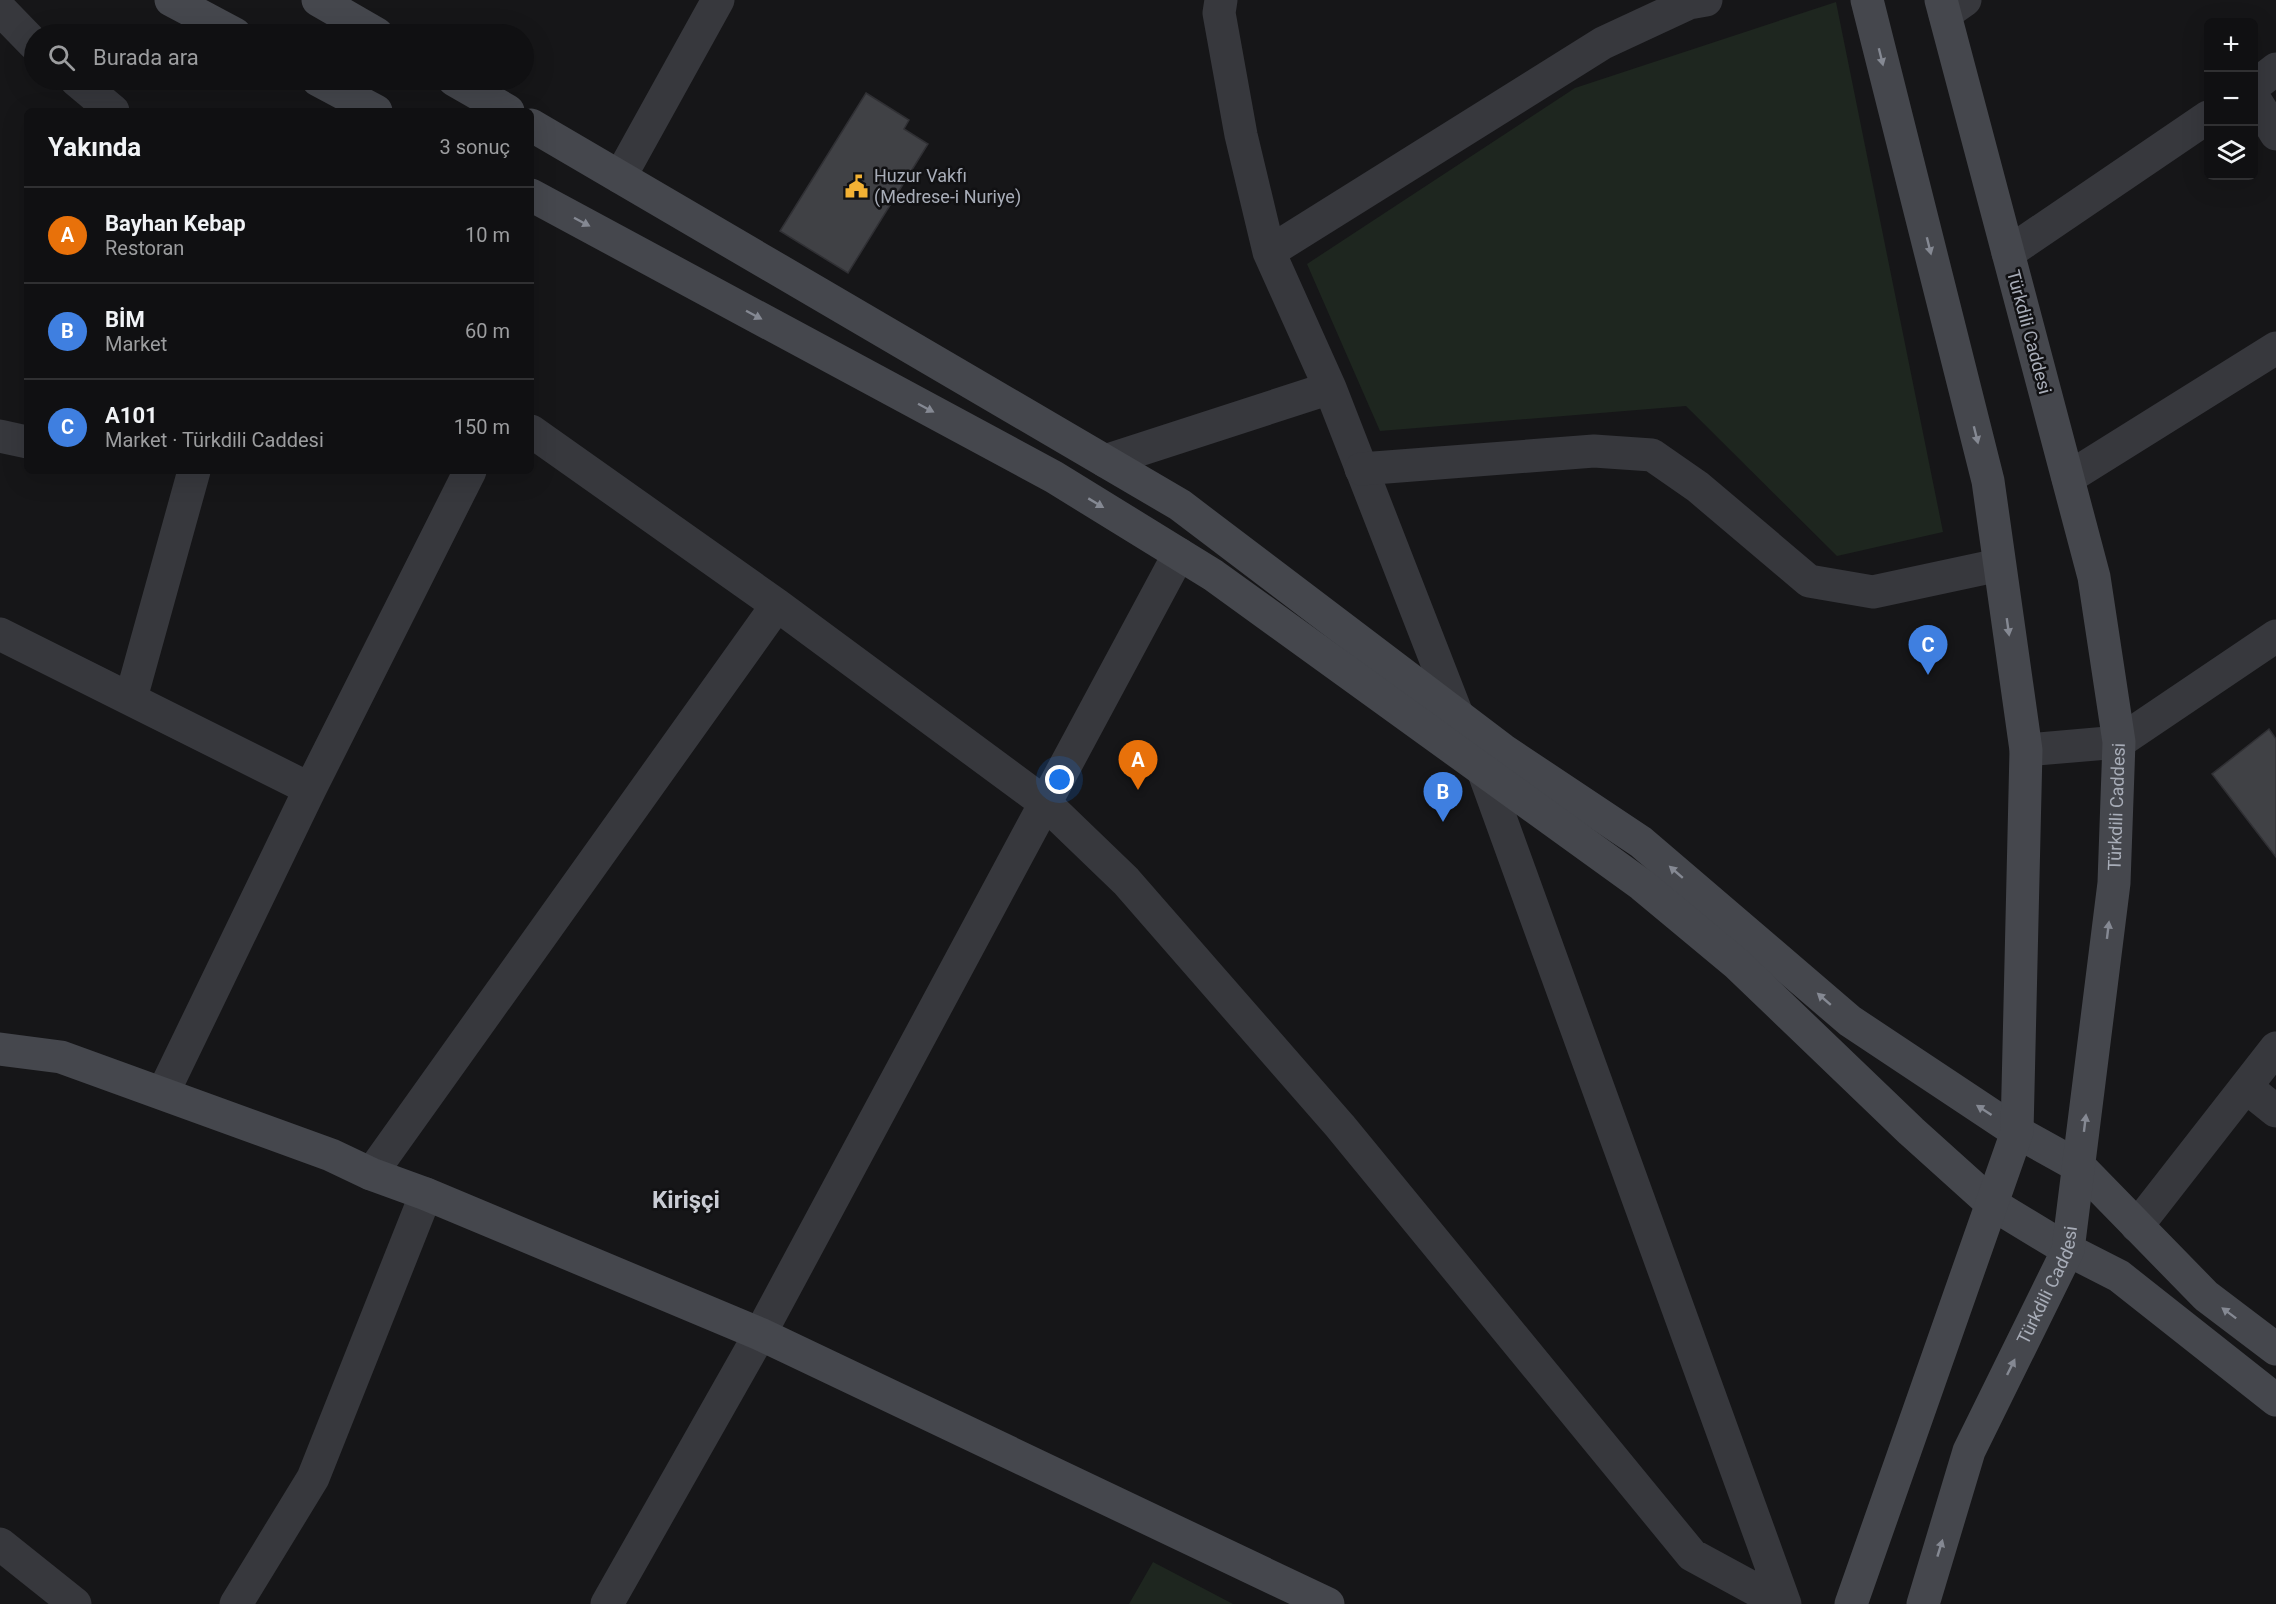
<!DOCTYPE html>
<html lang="tr">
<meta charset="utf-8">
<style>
:root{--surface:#101012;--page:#19191b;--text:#f1f3f6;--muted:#9c9d9f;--line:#303032;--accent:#8c9099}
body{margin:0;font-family:Roboto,sans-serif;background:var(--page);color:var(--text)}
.controls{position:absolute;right:18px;top:18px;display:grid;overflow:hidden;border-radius:9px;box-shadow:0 6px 24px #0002}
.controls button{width:54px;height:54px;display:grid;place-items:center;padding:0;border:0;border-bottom:2px solid var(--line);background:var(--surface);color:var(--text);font:30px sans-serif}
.you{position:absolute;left:1060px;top:780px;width:21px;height:21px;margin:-15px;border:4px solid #fff;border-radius:50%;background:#1a73e8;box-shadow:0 0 0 9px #1a73e833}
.badge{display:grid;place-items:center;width:39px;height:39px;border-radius:50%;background:var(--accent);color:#fff;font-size:20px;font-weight:700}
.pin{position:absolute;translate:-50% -50px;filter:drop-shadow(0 2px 3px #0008)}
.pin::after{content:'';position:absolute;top:32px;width:21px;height:18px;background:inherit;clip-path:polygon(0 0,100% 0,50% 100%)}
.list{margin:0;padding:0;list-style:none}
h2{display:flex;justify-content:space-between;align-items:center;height:78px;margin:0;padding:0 24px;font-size:26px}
h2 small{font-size:20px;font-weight:400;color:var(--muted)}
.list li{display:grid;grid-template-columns:39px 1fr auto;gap:18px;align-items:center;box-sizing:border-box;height:96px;padding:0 24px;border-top:2px solid var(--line)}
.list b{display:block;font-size:22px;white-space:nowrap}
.list p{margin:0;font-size:20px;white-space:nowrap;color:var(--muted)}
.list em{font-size:20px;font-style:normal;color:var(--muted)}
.icon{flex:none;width:33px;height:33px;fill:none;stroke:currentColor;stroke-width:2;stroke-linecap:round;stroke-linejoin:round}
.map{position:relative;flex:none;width:2276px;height:1604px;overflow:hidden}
.search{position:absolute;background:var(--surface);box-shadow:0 6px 24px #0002;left:24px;top:24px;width:510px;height:66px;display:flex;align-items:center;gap:15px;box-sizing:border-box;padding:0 21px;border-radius:33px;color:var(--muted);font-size:22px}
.panel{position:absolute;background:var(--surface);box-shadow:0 6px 24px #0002;left:24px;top:108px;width:510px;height:366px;border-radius:9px}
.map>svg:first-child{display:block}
</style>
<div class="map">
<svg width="2276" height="1604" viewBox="0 0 2276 1604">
<rect width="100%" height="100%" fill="#161618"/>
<path fill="#1e261f" d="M 1836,2 L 1943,532 L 1837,556 L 1686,406 L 1380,431 L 1307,264 L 1575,88 Z
M 1153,1562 L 1233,1604 L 1129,1604 Z"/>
<path fill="#404145" stroke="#303034" stroke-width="1.5" d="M 866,93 L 909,120 L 904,129 L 928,144 L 848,273 L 780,231 Z
M 2269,729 L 2276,739 L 2276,857 L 2212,774 Z"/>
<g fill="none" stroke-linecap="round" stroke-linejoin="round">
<path stroke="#37383d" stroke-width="33" d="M 1221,0 L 1219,13 L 1241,135 L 1269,252 L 1330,388 L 1458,717
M 0,9 L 34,44
M 1945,14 L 1965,0
M 76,80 L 113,111
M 2254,86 L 2276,69
M 2254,98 L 2276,134
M 620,177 L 718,0
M 1269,252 L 1603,43 L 1689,3 L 1706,0
M 2008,253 L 2208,117
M 531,431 L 777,605 L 1045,803 L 1126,881 L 1340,1126 L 1692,1555 L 1782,1604
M 0,436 L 27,442
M 1105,461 L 1330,388
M 2068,478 L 2276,348
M 0,634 L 310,789
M 131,698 L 194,471
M 1484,773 L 1785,1604
M 2246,1087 L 2276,1111
M 163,1093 L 310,789 L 470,471
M 371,1174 L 777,605
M 2137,1226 L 2276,1048
M 0,1544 L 75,1604
M 236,1604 L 313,1478 L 426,1194
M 607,1604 L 760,1334 L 1179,554"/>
<path stroke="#37383d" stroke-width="33" d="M 1361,469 L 1594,451 L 1652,455 L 1698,487 L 1809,581 L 1873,592 L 1999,565
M 2026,750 L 2119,742 L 2276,636"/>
<g stroke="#45474d" stroke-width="33">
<path d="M 171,0 L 235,34"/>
<path d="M 318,0 L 377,34"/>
<path d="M 318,80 L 376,111"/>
<path d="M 454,80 L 508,111"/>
<path d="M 531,125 L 1180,505 L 1503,750 L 1641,842 L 1850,1021 L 2017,1132 L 2080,1167 L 2206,1296 L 2276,1349"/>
<path d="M 531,195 L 1054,477 L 1213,575 L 1642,885 L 1737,964 L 1911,1131 L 1992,1204 L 2068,1250 L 2119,1276 L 2276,1400"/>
<path d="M 0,1049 L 61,1057 L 331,1155 L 371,1174 L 426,1194 L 760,1334 L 1328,1604"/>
<path d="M 1851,1604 L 2017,1132 L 2026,750 L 1988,481 L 1867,0"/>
<path id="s1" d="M 1923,1604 L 1969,1451 L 2068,1250 L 2114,883 L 2119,742 L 2094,577 L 1941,0"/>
</g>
</g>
<defs><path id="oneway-solid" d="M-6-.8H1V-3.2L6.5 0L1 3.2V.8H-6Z" transform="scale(1.5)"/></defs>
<g fill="#858993">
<use href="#oneway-solid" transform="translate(1881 57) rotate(76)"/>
<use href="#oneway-solid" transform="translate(582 222) rotate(28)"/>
<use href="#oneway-solid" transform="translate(1929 246) rotate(76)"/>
<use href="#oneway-solid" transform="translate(754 315) rotate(28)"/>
<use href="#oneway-solid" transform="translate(926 408) rotate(28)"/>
<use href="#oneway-solid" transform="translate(1976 435) rotate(76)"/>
<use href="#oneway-solid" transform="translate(1096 503) rotate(31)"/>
<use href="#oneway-solid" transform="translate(2008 627) rotate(82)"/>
<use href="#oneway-solid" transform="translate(1676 872) rotate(-139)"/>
<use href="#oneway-solid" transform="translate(2108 930) rotate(-83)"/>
<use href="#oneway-solid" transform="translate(1824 999) rotate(-139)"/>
<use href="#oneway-solid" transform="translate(1984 1110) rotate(-147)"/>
<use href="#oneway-solid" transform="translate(2085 1123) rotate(-83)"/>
<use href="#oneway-solid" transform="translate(2229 1313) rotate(-143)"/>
<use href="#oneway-solid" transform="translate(2011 1367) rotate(-64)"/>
<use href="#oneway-solid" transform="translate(1940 1548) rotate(-73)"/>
</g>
<defs>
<symbol id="civic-bare" viewBox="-9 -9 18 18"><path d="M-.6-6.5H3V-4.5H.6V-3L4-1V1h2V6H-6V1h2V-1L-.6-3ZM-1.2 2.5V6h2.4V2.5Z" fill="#f2b134" stroke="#111113" stroke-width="2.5" paint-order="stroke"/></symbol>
</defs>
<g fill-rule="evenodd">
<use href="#civic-bare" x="840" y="170" width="33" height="33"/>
</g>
<g text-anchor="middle" stroke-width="5" stroke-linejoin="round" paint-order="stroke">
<g font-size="18" fill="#a8adb8" stroke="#111113" text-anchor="start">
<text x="874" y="182">Huzur Vakfı<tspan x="874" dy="21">(Medrese-i Nuriye)</tspan></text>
</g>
<g font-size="18" fill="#a8adb8" stroke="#111113">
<text transform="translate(2029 332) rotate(75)" y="6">Türkdili Caddesi</text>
<text dy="6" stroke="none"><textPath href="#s1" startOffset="830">Türkdili Caddesi</textPath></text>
<text dy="6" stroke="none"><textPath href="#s1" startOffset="344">Türkdili Caddesi</textPath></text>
</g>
<g font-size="24" font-weight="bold" fill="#c9ccd4" stroke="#111113">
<text x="686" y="1208">Kirişçi</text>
</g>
</g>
</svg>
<div class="controls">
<button>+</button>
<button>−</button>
<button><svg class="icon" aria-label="layers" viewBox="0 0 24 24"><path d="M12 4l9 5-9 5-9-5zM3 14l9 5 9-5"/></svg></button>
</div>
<div class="you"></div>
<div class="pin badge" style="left:1138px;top:790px;background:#e8710a">A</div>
<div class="pin badge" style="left:1443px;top:822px;background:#3f7fe0">B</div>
<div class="pin badge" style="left:1928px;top:675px;background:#3f7fe0">C</div>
<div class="search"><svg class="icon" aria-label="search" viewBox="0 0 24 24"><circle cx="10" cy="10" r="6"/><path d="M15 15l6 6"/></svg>Burada ara</div>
<section class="panel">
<h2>Yakında<small>3 sonuç</small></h2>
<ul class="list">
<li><span class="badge" style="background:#e8710a">A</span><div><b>Bayhan Kebap</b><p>Restoran</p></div><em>10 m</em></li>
<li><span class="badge" style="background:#3f7fe0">B</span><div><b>BİM</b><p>Market</p></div><em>60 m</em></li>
<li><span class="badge" style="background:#3f7fe0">C</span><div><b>A101</b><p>Market · Türkdili Caddesi</p></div><em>150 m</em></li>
</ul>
</section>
</div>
